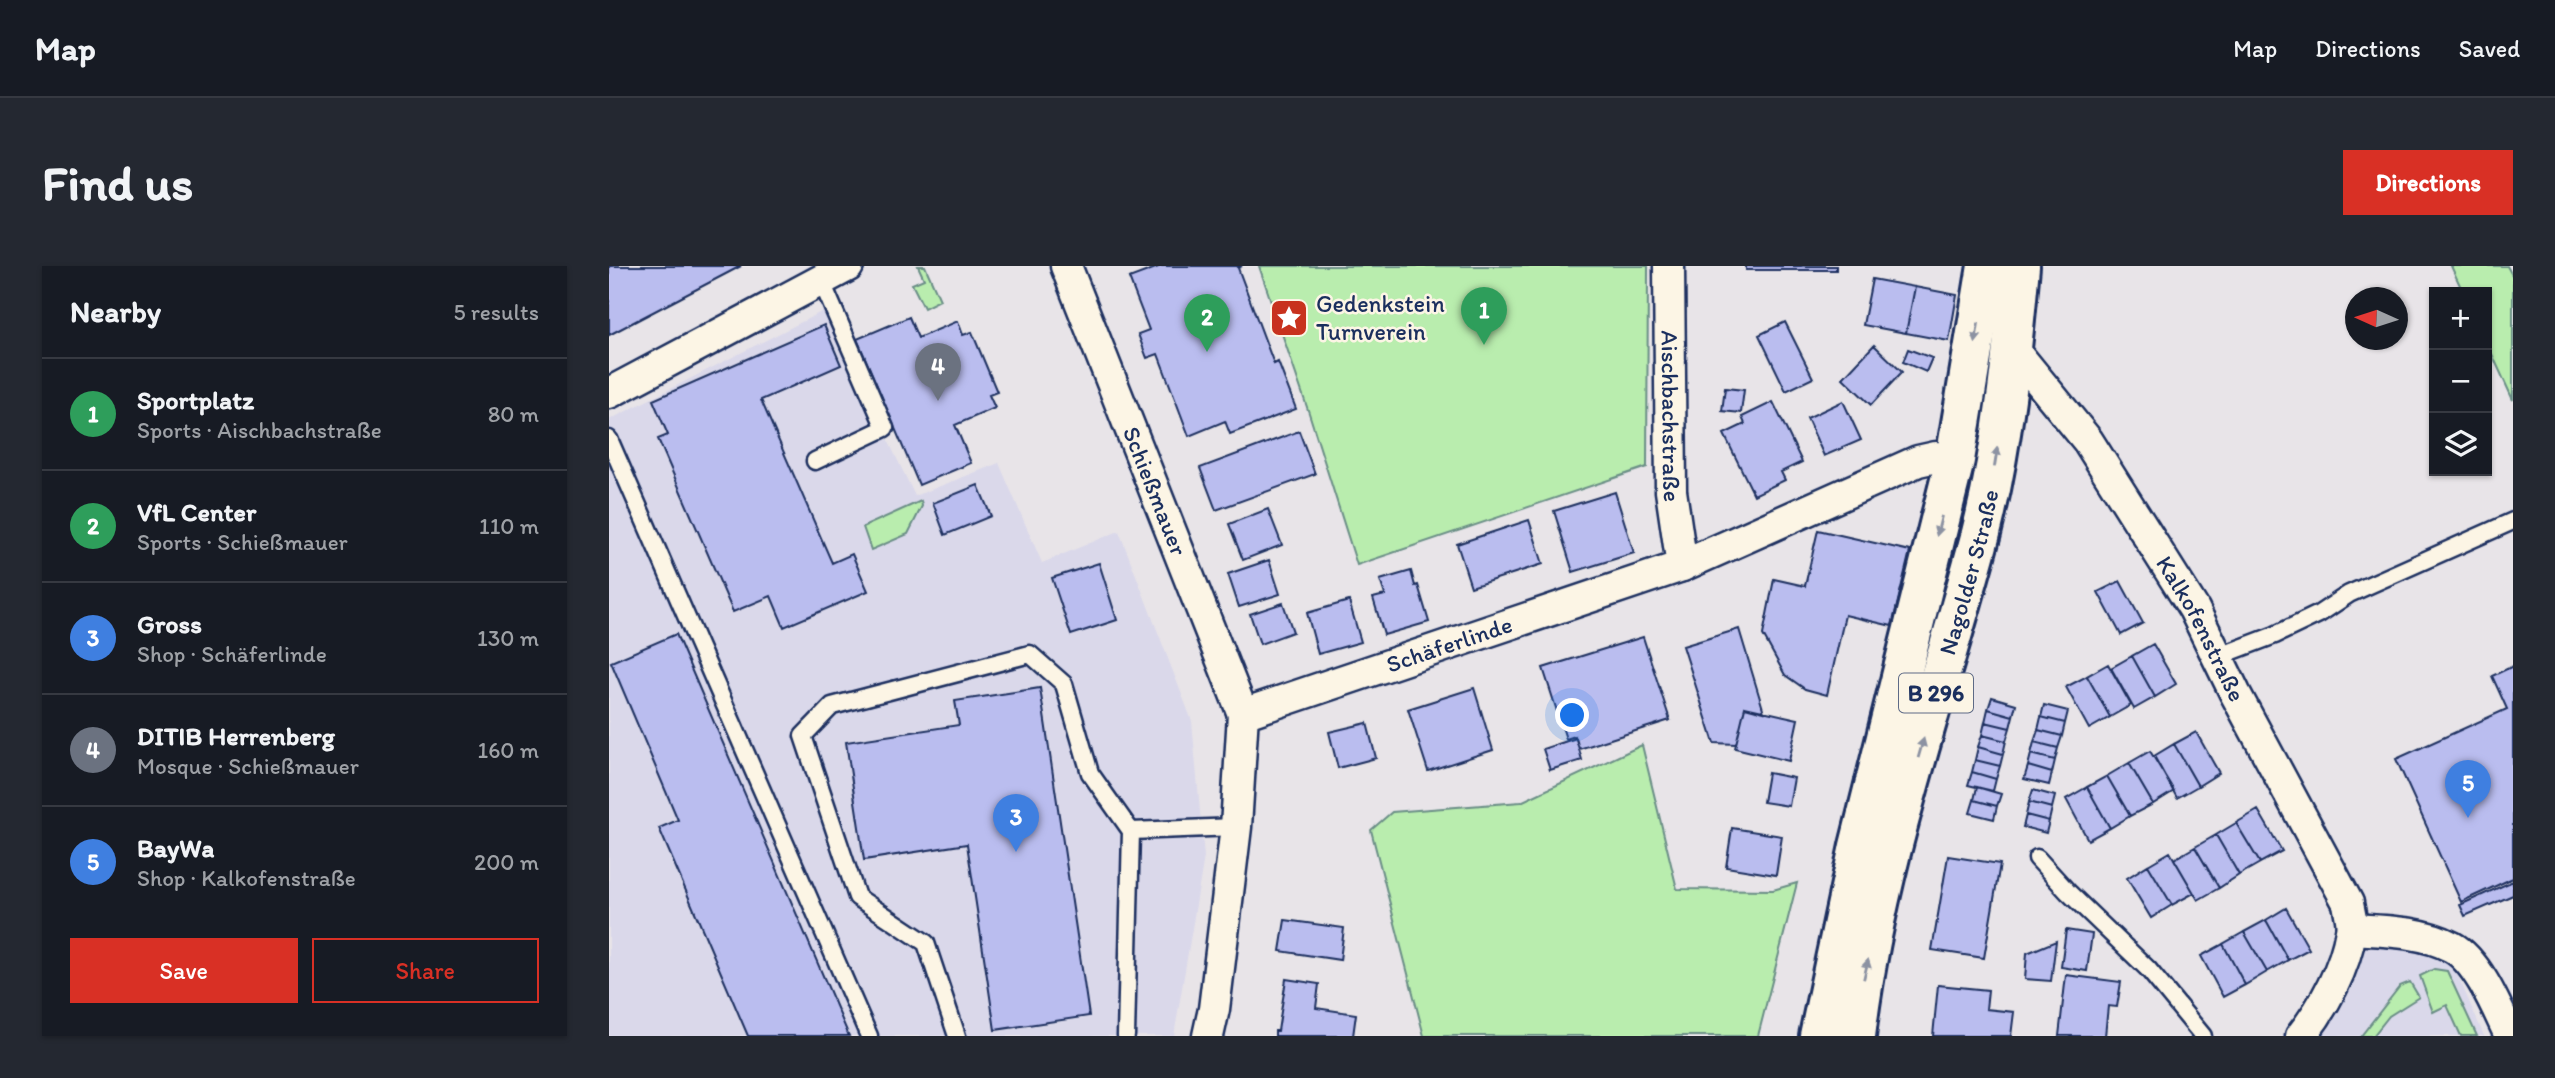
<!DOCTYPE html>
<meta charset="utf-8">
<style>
:root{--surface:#171b24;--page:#242831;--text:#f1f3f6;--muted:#9ea1a6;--line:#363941;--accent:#d93025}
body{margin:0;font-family:Itim,sans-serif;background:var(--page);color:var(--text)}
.controls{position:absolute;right:21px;top:21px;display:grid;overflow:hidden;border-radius:0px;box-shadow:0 2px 5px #0004}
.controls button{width:63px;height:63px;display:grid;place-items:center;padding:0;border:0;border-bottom:2px solid var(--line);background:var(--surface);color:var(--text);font:35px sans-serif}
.compass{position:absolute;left:1736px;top:21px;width:63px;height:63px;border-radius:50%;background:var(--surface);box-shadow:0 2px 5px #0004;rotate:273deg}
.you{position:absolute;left:964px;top:450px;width:24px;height:24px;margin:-18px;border:5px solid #fff;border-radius:50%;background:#1a73e8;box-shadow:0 0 0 10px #1a73e833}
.badge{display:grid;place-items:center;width:46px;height:46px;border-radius:50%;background:var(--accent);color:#fff;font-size:23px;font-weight:700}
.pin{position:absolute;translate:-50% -58px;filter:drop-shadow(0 2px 4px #0008)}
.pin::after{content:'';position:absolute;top:37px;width:24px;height:21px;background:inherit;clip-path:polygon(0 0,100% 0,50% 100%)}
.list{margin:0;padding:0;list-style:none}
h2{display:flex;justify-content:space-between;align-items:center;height:91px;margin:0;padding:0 28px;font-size:30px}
h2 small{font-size:23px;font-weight:400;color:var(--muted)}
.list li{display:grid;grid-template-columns:46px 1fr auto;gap:21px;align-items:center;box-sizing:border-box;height:112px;padding:0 28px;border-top:2px solid var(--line)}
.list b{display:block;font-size:26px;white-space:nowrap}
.list p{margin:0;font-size:23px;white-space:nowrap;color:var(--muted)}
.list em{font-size:23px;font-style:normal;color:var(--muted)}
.actions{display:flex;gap:14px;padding:21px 28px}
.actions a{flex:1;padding:16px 0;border:2px solid var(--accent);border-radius:0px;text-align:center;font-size:24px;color:var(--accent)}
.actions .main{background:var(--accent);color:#fff}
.icon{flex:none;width:38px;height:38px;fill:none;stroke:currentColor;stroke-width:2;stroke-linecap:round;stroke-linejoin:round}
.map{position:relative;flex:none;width:1904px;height:770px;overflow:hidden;border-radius:0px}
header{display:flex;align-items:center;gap:42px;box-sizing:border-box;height:98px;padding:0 35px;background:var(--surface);border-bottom:2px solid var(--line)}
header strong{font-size:33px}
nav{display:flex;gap:38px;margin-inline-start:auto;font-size:24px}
.intro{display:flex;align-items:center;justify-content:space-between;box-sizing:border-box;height:168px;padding:0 42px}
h1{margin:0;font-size:49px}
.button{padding:18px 32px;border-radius:0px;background:var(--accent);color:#fff;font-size:24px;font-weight:700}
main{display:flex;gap:42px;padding:0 42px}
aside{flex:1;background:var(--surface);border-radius:0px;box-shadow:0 2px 5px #0004}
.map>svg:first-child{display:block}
</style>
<header>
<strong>Map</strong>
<nav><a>Map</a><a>Directions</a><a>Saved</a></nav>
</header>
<div class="intro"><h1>Find us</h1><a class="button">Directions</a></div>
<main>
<aside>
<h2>Nearby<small>5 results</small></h2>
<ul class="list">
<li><span class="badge" style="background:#2e9e5b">1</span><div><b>Sportplatz</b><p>Sports · Aischbachstraße</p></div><em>80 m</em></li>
<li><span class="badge" style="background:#2e9e5b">2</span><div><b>VfL Center</b><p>Sports · Schießmauer</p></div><em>110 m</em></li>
<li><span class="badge" style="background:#3f7fe0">3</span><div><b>Gross</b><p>Shop · Schäferlinde</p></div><em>130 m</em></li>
<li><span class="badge" style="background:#6b7280">4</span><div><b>DITIB Herrenberg</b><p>Mosque · Schießmauer</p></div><em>160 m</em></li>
<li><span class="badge" style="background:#3f7fe0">5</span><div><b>BayWa</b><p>Shop · Kalkofenstraße</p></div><em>200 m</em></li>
</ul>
<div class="actions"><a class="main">Save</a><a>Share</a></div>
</aside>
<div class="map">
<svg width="1904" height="770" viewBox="0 0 1904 770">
<rect width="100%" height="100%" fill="#e8e4e8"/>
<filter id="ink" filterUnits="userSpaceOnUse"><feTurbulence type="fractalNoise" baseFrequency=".0143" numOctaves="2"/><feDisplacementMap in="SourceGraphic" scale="14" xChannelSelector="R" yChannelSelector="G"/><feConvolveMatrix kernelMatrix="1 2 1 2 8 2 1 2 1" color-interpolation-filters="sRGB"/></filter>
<g filter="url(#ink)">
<path fill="#dad8ea" d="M 216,44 L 306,230 L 390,197 L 433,297 L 510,265 L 583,455 L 595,591 L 565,770 L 0,770 L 0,154 Z
M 1758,678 L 1807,680 L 1840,689 L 1875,770 L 1710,770 L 1718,760 Z"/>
<path fill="#b9edae" stroke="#6a8e86" stroke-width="2" d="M 309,0 L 316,0 L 331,34 L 315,42 L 303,18 L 315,13 Z
M 1039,0 L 1038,201 L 748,299 L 700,147 L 650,0 Z
M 1842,0 L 1898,0 L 1904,11 L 1904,134 L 1878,77 L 1878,26 L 1854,26 Z
M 312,235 L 313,240 L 299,268 L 262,284 L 254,261 Z
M 1033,479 L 1068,623 L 1164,624 L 1188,617 L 1149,770 L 815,770 L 762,564 L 783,546 L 912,536 Z
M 1825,703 L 1838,705 L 1868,770 L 1852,770 L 1838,739 L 1824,746 L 1811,710 Z
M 1801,716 L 1810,731 L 1780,750 L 1764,770 L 1752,770 L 1791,720 Z"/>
<path fill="#babdef" stroke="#1b2f5e" stroke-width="2" d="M 0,0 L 132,0 L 0,69 Z
M 552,0 L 633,0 L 629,2 L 665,98 L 669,96 L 687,143 L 621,168 L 616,155 L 580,170 L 549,88 L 538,92 L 529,68 L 540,64 L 520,12 Z
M 1137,0 L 1227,0 L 1227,4 L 1137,4 Z
M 1263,13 L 1306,21 L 1297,67 L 1254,59 Z
M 1306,21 L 1348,29 L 1340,75 L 1297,67 Z
M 300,51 L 309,72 L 349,55 L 354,69 L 363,66 L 388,126 L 380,129 L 386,142 L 346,159 L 362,197 L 310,219 L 248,73 Z
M 1176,56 L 1204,112 L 1177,125 L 1150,69 Z
M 215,59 L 232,99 L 152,134 L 223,297 L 243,288 L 259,325 L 175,361 L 162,330 L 124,346 L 49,173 L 59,169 L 44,134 Z
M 1265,79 L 1293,106 L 1262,139 L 1234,112 Z
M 1299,83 L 1323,92 L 1317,106 L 1294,96 Z
M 1116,122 L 1135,124 L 1132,147 L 1113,145 Z
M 1234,135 L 1252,174 L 1215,190 L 1198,152 Z
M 1164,136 L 1193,196 L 1172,206 L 1176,214 L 1145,229 L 1115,168 L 1136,158 L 1133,151 Z
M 690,165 L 706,208 L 607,244 L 591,202 Z
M 369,219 L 382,250 L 336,269 L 324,237 Z
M 1006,226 L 1025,287 L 964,306 L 945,245 Z
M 659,243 L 673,279 L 634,294 L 620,258 Z
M 920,254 L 934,298 L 862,321 L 848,278 Z
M 1209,264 L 1301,285 L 1283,360 L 1236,349 L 1218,429 L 1196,423 L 1176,409 L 1154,369 L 1165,313 L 1196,320 Z
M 660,294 L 671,328 L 630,341 L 619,308 Z
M 490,297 L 508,354 L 462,369 L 443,312 Z
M 802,305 L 806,320 L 809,319 L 820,356 L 775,369 L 764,332 L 776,329 L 771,314 Z
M 1511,315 L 1534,357 L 1512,369 L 1489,326 Z
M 740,335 L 752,376 L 709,388 L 698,347 Z
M 674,337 L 684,366 L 651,378 L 641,348 Z
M 1130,363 L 1155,446 L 1136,441 L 1127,478 L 1105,477 L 1074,380 Z
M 67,368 L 240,770 L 139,770 L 50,562 L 69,554 L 2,396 Z
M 1034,371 L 1061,454 L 970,483 L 966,470 L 957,473 L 934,402 Z
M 1544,378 L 1567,418 L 1546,431 L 1523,390 Z
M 1523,390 L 1546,431 L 1525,443 L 1502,402 Z
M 1499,398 L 1522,439 L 1501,451 L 1478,410 Z
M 1904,400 L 1904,612 L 1852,636 L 1787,493 L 1898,443 L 1883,410 Z
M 1478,410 L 1501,451 L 1480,463 L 1457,421 Z
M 431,422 L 480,750 L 386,764 L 358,578 L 255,594 L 237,476 L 350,459 L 346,435 Z
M 865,422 L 884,484 L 819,505 L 799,443 Z
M 1383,431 L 1407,438 L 1404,450 L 1379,443 Z
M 1435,439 L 1459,445 L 1456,457 L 1432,451 Z
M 1136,441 L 1189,453 L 1180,495 L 1126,482 Z
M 1379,443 L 1404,450 L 1401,462 L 1376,456 Z
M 1432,451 L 1456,457 L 1453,470 L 1429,464 Z
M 1376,456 L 1401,462 L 1397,475 L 1373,469 Z
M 758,457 L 767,492 L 729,502 L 720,466 Z
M 1429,464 L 1453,470 L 1449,482 L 1425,476 Z
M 1587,466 L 1610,507 L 1589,520 L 1565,478 Z
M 1373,469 L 1397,475 L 1394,488 L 1369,481 Z
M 967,472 L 973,494 L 941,504 L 934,483 Z
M 1425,476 L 1449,482 L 1446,494 L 1422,488 Z
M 1565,478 L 1589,520 L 1568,532 L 1545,490 Z
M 1369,481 L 1394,488 L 1391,500 L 1366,494 Z
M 1541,485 L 1565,525 L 1544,538 L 1520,497 Z
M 1422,488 L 1446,494 L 1443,507 L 1419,500 Z
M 1366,494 L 1391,500 L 1387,513 L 1363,506 Z
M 1520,497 L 1544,538 L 1521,550 L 1498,510 Z
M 1419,500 L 1443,507 L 1440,519 L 1415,513 Z
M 1363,506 L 1387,513 L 1384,525 L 1359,519 Z
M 1159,507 L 1185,512 L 1180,540 L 1154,536 Z
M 1498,510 L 1521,550 L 1501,562 L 1478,521 Z
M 1368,521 L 1392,528 L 1388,540 L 1365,534 Z
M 1478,521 L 1501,562 L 1479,574 L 1457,533 Z
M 1424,524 L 1446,530 L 1443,542 L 1420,536 Z
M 1365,534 L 1388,540 L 1385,553 L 1361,547 Z
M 1420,536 L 1443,542 L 1440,555 L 1417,549 Z
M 1649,544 L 1673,585 L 1651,597 L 1627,557 Z
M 1417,549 L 1440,555 L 1437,567 L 1414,561 Z
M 1627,557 L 1651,597 L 1630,609 L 1607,569 Z
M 1123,562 L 1173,570 L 1167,609 L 1117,601 Z
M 1607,569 L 1630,609 L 1610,622 L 1586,581 Z
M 1586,581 L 1610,622 L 1589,634 L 1565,593 Z
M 1561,586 L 1585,627 L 1563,639 L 1539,599 Z
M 1339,590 L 1391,598 L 1375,692 L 1323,684 Z
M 1539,599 L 1563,639 L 1542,652 L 1518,612 Z
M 1904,615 L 1904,629 L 1856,650 L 1851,639 Z
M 1677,642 L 1700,683 L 1679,694 L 1657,654 Z
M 676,654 L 735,662 L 731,694 L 671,685 Z
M 1657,654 L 1679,694 L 1658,706 L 1635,666 Z
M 1457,664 L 1483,668 L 1478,705 L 1452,701 Z
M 1635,666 L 1658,706 L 1636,719 L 1614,678 Z
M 1447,675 L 1442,715 L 1416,713 L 1418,687 Z
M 1614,678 L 1636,719 L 1614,731 L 1592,690 Z
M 1457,709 L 1512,716 L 1508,741 L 1499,740 L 1496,770 L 1450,770 Z
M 677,713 L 710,718 L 707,742 L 747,748 L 744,770 L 666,770 L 666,765 L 669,765 Z
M 1329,719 L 1379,724 L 1377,743 L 1405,746 L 1402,770 L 1324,770 Z"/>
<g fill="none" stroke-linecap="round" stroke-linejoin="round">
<defs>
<path id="service" d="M 0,173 L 260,770
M 206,195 L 276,162 L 212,14
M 1608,391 L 1666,369 L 1710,348 L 1740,328 L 1904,255
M 522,565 L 627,561
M 1428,592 L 1459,626 L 1539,703 L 1594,770
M 348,770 L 317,677 L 248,631 L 194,470 L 223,440 L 421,388 L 455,418 L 481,507 L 522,565 L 517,770"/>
<g id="minor">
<path id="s1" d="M 457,0 L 634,448"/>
<path id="s2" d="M 1060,0 L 1062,225 L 1073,300"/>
<path id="s3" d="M 1404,83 L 1479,175 L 1585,343 L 1626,427 L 1739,637 C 1740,645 1744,656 1742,665 C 1736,702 1715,741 1692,770"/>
<path d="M 0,127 L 239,0"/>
<path d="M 1743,663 C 1776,665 1813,665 1843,681 C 1869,695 1889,744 1901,770"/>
<path id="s4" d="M 599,770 L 605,743 L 627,561 L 634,448 L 1073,300 L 1309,195 L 1327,191 L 1346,194"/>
</g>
<g id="primary">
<path d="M 1210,770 L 1250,580 L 1346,194 L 1378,0"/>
<path id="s5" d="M 1247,770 C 1267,599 1328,433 1372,267 C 1394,180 1403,89 1411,0"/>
</g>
</defs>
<use href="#service" stroke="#1b2f5e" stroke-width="21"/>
<use href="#minor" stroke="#1b2f5e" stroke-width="35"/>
<use href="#primary" stroke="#1b2f5e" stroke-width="44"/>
<use href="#service" stroke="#fcf5e5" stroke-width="16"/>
<use href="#minor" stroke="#fcf5e5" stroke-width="30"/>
<use href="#primary" stroke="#fcf5e5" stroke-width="38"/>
</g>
<defs><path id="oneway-solid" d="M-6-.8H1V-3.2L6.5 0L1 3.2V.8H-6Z" transform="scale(1.75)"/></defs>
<g fill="#8c92a2">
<use href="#oneway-solid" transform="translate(1368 67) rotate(99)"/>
<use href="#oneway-solid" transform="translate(1387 191) rotate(-81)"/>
<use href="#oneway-solid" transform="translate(1330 260) rotate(104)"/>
<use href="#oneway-solid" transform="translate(1312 482) rotate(-74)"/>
<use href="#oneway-solid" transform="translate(1257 703) rotate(-77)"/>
</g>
</g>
<defs>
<symbol id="sight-square" viewBox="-11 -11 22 22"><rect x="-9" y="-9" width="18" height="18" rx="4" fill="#c8321e" stroke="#fcf5e5"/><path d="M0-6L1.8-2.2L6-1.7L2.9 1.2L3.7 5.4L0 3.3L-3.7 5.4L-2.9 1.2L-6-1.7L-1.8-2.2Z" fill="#fff"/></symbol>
</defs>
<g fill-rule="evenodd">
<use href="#sight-square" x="658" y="30" width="44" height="44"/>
</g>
<g text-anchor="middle" stroke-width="5" stroke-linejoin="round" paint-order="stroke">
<rect fill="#fcf5e5" stroke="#5e6a86" stroke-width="2" x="1290" y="407.5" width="74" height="39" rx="5"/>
<g font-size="23" font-weight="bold" fill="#1b2f5e">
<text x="1327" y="435">B 296</text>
</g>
<g font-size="24" fill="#1b2f5e" stroke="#fcf5e5" text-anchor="start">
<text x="707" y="46">Gedenkstein<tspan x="707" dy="28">Turnverein</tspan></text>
</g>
<g font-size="24" fill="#1b2f5e" stroke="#fcf5e5">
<text dy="8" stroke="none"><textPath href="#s2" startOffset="150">Aischbachstraße</textPath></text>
<text dy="8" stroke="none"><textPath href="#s1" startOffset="242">Schießmauer</textPath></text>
<text dy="8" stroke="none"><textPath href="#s5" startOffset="478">Nagolder Straße</textPath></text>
<text dy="8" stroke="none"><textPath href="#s3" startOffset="338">Kalkofenstraße</textPath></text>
<text dy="8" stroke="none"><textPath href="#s4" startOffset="542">Schäferlinde</textPath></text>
</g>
</g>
</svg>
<div class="controls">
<button>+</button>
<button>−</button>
<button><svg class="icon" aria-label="layers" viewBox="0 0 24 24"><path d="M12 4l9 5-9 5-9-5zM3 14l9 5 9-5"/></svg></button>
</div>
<svg class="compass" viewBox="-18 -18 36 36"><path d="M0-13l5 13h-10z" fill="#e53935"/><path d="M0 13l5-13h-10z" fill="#9ea1a6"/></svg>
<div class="you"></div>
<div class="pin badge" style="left:875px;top:79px;background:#2e9e5b">1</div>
<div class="pin badge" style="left:598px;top:86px;background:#2e9e5b">2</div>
<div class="pin badge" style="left:407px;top:586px;background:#3f7fe0">3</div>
<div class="pin badge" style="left:329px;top:135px;background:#6b7280">4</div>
<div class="pin badge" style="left:1859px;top:552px;background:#3f7fe0">5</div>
</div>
</main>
